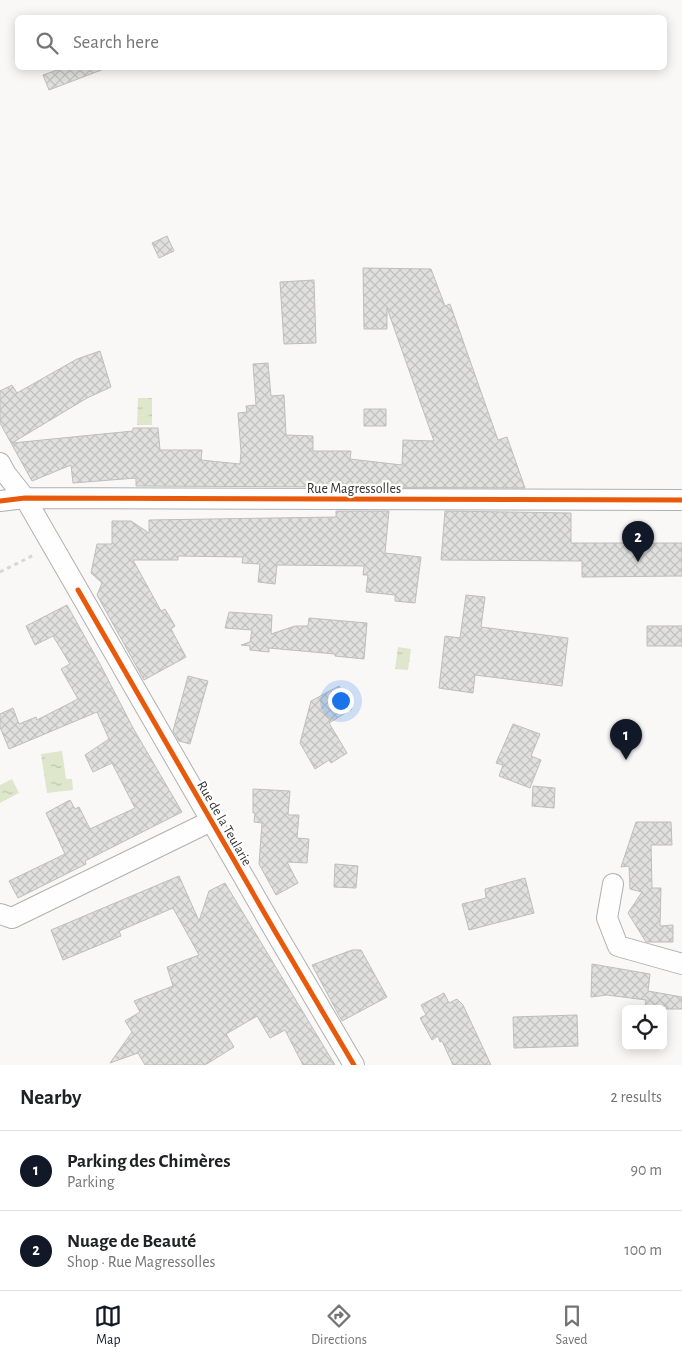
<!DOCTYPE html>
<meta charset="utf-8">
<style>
:root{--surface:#fff;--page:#f2f2f2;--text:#202124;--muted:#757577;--line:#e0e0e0;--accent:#111827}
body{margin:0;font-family:"Alegreya Sans",sans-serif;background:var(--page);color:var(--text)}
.controls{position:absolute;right:15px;bottom:15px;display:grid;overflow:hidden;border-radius:8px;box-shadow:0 2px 12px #0003}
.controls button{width:45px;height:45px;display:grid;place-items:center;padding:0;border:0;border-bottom:1px solid var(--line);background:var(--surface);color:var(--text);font:25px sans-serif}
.you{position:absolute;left:340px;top:700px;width:18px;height:18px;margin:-12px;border:4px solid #fff;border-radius:50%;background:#1a73e8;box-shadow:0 0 0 8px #1a73e833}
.badge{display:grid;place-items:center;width:32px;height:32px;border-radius:50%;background:var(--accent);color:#fff;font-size:16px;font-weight:700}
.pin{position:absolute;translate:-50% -41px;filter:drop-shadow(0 1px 2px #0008)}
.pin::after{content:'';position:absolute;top:26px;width:18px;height:15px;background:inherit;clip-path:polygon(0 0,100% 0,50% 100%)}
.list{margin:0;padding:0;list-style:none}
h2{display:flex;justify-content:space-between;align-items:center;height:65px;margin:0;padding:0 20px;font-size:21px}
h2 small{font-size:16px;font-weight:400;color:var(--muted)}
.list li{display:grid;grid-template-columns:32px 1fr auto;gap:15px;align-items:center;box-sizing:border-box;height:80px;padding:0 20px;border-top:1px solid var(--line)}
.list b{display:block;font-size:19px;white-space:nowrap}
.list p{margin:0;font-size:16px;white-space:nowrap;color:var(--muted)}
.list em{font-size:16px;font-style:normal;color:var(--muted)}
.icon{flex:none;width:28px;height:28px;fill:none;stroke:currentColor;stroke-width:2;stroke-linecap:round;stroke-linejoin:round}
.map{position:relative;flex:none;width:682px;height:1065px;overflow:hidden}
.search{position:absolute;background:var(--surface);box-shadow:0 2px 12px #0003;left:15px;right:15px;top:15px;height:55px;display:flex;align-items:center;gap:12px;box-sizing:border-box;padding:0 18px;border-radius:8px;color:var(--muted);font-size:19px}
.sheet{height:225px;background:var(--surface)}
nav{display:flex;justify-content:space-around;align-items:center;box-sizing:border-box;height:70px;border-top:1px solid var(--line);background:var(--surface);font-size:14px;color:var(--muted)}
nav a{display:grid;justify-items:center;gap:2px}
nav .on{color:var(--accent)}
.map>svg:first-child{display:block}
</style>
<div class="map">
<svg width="682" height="1065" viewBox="0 0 682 1065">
<defs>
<pattern id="water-ripples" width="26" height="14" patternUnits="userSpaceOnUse" patternTransform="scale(1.25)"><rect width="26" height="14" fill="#dee6cc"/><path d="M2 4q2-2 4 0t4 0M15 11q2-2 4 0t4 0" fill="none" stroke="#bfc6b0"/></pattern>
<pattern id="building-cross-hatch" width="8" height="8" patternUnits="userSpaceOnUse" patternTransform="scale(1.25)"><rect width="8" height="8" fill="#e0e0de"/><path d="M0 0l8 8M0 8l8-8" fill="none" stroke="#c1c1bf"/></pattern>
</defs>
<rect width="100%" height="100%" fill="#faf8f7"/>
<path fill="url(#water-ripples)" d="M 138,398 L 152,398 L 152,425 L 137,425 Z
M 398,647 L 411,649 L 408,670 L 395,669 Z
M 62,751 L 66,779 L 72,779 L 73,790 L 47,793 L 41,754 Z
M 12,779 L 19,793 L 0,803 L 0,785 Z"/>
<path fill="url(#building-cross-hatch)" stroke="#bfbdbd" d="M 63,68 L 104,68 L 104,69 L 49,90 L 43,75 Z
M 167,236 L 174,251 L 159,258 L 152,243 Z
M 363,268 L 431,269 L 445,306 L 450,304 L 498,440 L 507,437 L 525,488 L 136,486 L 136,478 L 73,483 L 71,465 L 32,481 L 0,423 L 0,391 L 12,385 L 17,393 L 77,359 L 100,351 L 111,387 L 87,398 L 12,443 L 133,431 L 133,428 L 158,428 L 160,450 L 202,450 L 201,460 L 240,464 L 241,452 L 238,413 L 247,412 L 246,406 L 256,405 L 253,364 L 268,363 L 271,396 L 284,395 L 286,435 L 313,436 L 313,451 L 351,451 L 350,459 L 402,465 L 403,440 L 434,441 L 387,308 L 387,329 L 364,329 Z
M 314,280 L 316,343 L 284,344 L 280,282 Z
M 364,409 L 386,409 L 386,426 L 364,426 Z
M 336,511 L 389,511 L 385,553 L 421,557 L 415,603 L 395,601 L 395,595 L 366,592 L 368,575 L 363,575 L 364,566 L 277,565 L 275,584 L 258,582 L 260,564 L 242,563 L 243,557 L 178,556 L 178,560 L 133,560 L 161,611 L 165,609 L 175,626 L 171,629 L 186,657 L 144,680 L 97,595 L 102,583 L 91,573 L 97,544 L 112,544 L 112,521 L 131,521 L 149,533 L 149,520 L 336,517 Z
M 445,511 L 571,513 L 571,543 L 682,543 L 682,576 L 582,577 L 582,561 L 441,560 Z
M 466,595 L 485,597 L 481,627 L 568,638 L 562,686 L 475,675 L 473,693 L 439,688 L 445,636 L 460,638 Z
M 67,605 L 100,664 L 133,728 L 182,812 L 85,861 L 86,864 L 18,898 L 9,881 L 65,854 L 46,813 L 70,800 L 75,809 L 79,807 L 90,829 L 135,808 L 112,763 L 93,772 L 85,755 L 109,739 L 97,712 L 9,749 L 0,727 L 0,714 L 13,708 L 19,724 L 36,717 L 37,720 L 78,699 L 61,669 L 70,664 L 53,636 L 35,645 L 26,626 Z
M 229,612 L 272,615 L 271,634 L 295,626 L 308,626 L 309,618 L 367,623 L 364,659 L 335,656 L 335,654 L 269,648 L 269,652 L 250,650 L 250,646 L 241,645 L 250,642 L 252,630 L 225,628 Z
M 647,626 L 682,626 L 682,646 L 647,646 Z
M 188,676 L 208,681 L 190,744 L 179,741 L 173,731 Z
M 339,686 L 352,709 L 329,723 L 347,753 L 331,763 L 329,760 L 315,769 L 300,743 L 311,701 Z
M 513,724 L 540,734 L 531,756 L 541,760 L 530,788 L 499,776 L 503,765 L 496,763 Z
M 533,786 L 555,788 L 554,808 L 532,806 Z
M 253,789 L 290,791 L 288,815 L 299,815 L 297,838 L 309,839 L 307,863 L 287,862 L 298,883 L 276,895 L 259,864 L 262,823 L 254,822 L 255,813 L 253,813 Z
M 636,822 L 671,822 L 672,845 L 651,845 L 652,888 L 661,888 L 660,926 L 673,925 L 673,942 L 646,942 L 628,913 L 642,892 L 630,889 L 629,866 L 621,867 Z
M 335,864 L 358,866 L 356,888 L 334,887 Z
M 179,876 L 199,921 L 209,891 L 225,883 L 335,1065 L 303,1065 L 285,1030 L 270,1038 L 257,1016 L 226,1034 L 234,1047 L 205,1065 L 145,1065 L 138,1053 L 110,1063 L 132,1032 L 125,1021 L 140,1012 L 134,1001 L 173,986 L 167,967 L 199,955 L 173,908 L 119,931 L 121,936 L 63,960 L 51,930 Z
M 525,878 L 534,913 L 469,930 L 462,904 L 486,898 L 485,889 Z
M 352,950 L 361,950 L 387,997 L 342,1021 L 312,965 Z
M 592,964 L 650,974 L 648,991 L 682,997 L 682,1009 L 645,1009 L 646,1000 L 607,995 L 591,997 Z
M 444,993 L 449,1003 L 457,999 L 463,1005 L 491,1065 L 453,1065 L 442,1041 L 440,1042 L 438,1036 L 432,1040 L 420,1018 L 426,1015 L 421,1005 Z
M 577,1015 L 578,1046 L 514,1048 L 513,1017 Z"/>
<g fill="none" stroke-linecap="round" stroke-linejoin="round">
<defs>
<path id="minor" d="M 0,463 L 6,474 L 25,498 L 276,933 L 354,1065
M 0,501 L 25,498 L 682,500
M 613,884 L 607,918 L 618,946 L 682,964
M 0,914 L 12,918 L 211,821"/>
</defs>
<use href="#minor" stroke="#b1b0b0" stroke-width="22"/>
<path stroke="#d8d7d7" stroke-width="3" stroke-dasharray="4 4" stroke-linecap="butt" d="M 0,572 L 34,555"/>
<use href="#minor" stroke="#fefefe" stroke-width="20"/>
<defs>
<path id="cycleway" d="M 0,501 L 25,498 L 682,500
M 78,590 L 276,933 L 354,1065"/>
</defs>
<use href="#cycleway" stroke="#fff" stroke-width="8"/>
<use href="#cycleway" stroke="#e8590c" stroke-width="5"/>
</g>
<g text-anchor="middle" stroke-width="4.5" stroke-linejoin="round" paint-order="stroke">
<g font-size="14" fill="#353433" stroke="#fff">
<text x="354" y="493">Rue Magressolles</text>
<text transform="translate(225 823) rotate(60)" y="5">Rue de la Teularie</text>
</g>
</g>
</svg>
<div class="controls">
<button><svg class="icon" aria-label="locate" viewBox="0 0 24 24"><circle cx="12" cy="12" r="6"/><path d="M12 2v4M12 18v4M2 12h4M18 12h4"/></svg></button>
</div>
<div class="you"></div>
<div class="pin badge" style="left:626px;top:760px">1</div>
<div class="pin badge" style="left:638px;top:562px">2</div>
<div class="search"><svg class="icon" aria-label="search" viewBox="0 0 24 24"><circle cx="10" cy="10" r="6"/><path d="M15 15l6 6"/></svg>Search here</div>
</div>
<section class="sheet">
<h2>Nearby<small>2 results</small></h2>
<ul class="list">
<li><span class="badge">1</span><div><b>Parking des Chimères</b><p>Parking</p></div><em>90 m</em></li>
<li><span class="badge">2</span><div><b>Nuage de Beauté</b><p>Shop · Rue Magressolles</p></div><em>100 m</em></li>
</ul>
</section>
<nav>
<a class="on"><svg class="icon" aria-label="map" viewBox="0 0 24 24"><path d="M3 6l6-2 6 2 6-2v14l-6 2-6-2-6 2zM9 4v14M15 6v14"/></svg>Map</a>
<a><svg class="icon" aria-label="directions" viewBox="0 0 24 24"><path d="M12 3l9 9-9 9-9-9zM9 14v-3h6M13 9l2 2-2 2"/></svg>Directions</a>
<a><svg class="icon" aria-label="saved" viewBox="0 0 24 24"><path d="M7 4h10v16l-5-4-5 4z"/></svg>Saved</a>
</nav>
